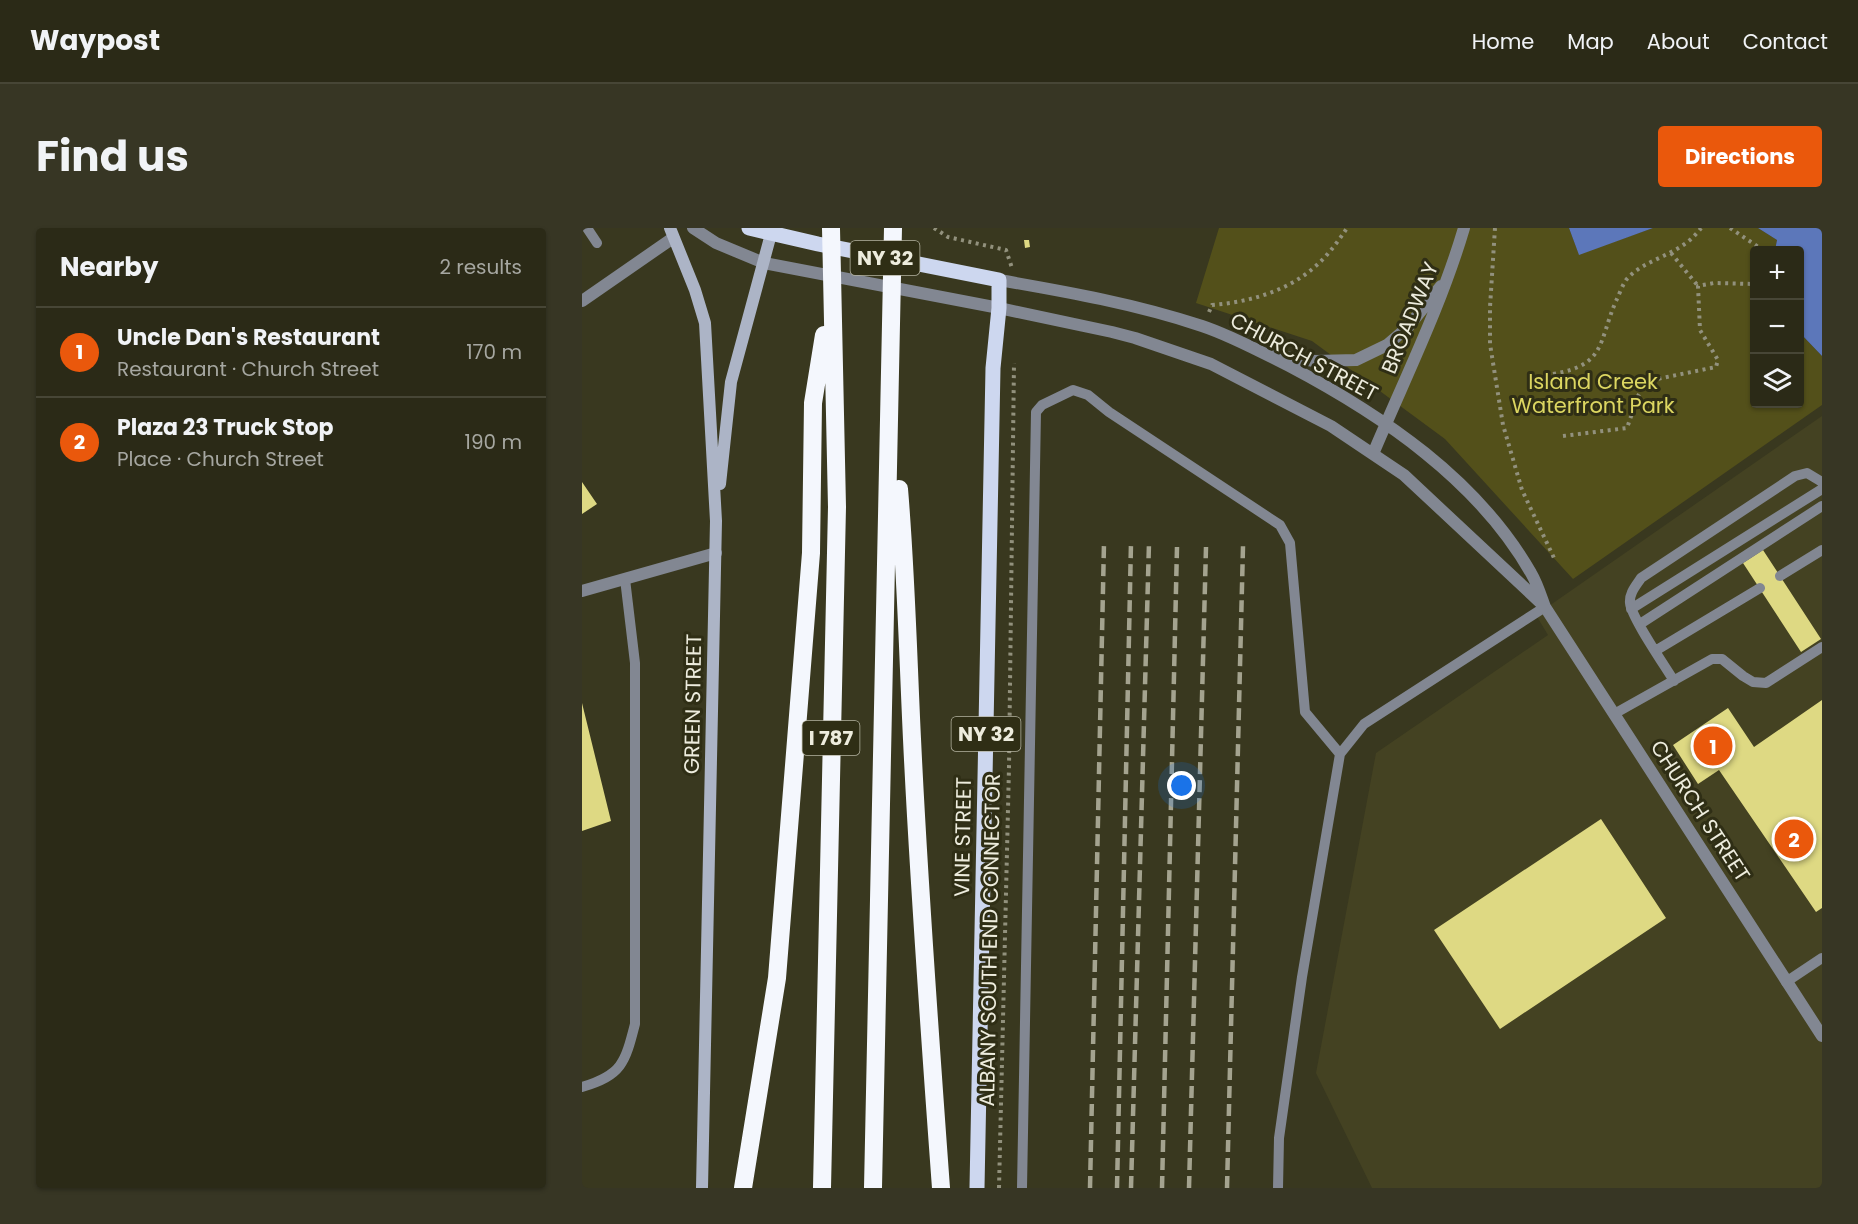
<!DOCTYPE html>
<meta charset="utf-8">
<style>
:root{--surface:#2b2a17;--page:#373624;--text:#f1f3f6;--muted:#a6a7a1;--line:#474636;--accent:#ea580c}
body{margin:0;font-family:Poppins,sans-serif;background:var(--page);color:var(--text)}
.controls{position:absolute;right:18px;top:18px;display:grid;overflow:hidden;border-radius:6px;box-shadow:0 2px 4px #0004}
.controls button{width:54px;height:54px;display:grid;place-items:center;padding:0;border:0;border-bottom:2px solid var(--line);background:var(--surface);color:var(--text);font:30px sans-serif}
.you{position:absolute;left:600px;top:558px;width:21px;height:21px;margin:-15px;border:4px solid #fff;border-radius:50%;background:#1a73e8;box-shadow:0 0 0 9px #1a73e833}
.badge{display:grid;place-items:center;width:39px;height:39px;border-radius:50%;background:var(--accent);color:#fff;font-size:20px;font-weight:700}
.pin{position:absolute;translate:-50% -50%;border:3px solid #fff;box-shadow:0 2px 6px #0006}
.list{margin:0;padding:0;list-style:none}
h2{display:flex;justify-content:space-between;align-items:center;height:78px;margin:0;padding:0 24px;font-size:26px}
h2 small{font-size:20px;font-weight:400;color:var(--muted)}
.list li{display:grid;grid-template-columns:39px 1fr auto;gap:18px;align-items:center;box-sizing:border-box;height:90px;padding:0 24px;border-top:2px solid var(--line)}
.list b{display:block;font-size:22px;white-space:nowrap}
.list p{margin:0;font-size:20px;white-space:nowrap;color:var(--muted)}
.list em{font-size:20px;font-style:normal;color:var(--muted)}
.icon{flex:none;width:33px;height:33px;fill:none;stroke:currentColor;stroke-width:2;stroke-linecap:round;stroke-linejoin:round}
.map{position:relative;flex:none;width:1240px;height:960px;overflow:hidden;border-radius:6px}
header{display:flex;align-items:center;gap:36px;box-sizing:border-box;height:84px;padding:0 30px;background:var(--surface);border-bottom:2px solid var(--line)}
header strong{font-size:28px}
nav{display:flex;gap:33px;margin-inline-start:auto;font-size:21px}
.intro{display:flex;align-items:center;justify-content:space-between;box-sizing:border-box;height:144px;padding:0 36px}
h1{margin:0;font-size:42px}
.button{padding:15px 27px;border-radius:6px;background:var(--accent);color:#fff;font-size:21px;font-weight:700}
main{display:flex;gap:36px;padding:0 36px}
aside{flex:1;background:var(--surface);border-radius:6px;box-shadow:0 2px 4px #0004}
.map>svg:first-child{display:block}
</style>
<header>
<strong>Waypost</strong>
<nav><a>Home</a><a>Map</a><a>About</a><a>Contact</a></nav>
</header>
<div class="intro"><h1>Find us</h1><a class="button">Directions</a></div>
<main>
<aside>
<h2>Nearby<small>2 results</small></h2>
<ul class="list">
<li><span class="badge">1</span><div><b>Uncle Dan's Restaurant</b><p>Restaurant · Church Street</p></div><em>170 m</em></li>
<li><span class="badge">2</span><div><b>Plaza 23 Truck Stop</b><p>Place · Church Street</p></div><em>190 m</em></li>
</ul>
</aside>
<div class="map">
<svg width="1240" height="960" viewBox="0 0 1240 960">
<rect width="100%" height="100%" fill="#39381f"/>
<path fill="#444222" d="M 1240,188 L 1240,960 L 790,960 L 734,845 L 794,525 L 966,407 L 954,387 Z"/>
<path fill="#53501a" d="M 637,0 L 987,0 L 997,26 L 1071,0 L 1176,0 L 1195,12 L 1193,22 L 1172,22 L 1172,176 L 1218,176 L 1218,105 L 1240,128 L 1240,177 L 991,351 L 863,211 L 730,113 L 614,75 Z"/>
<path fill="#5c77ba" d="M 987,0 L 1071,0 L 997,27 Z
M 1176,0 L 1240,0 L 1240,128 L 1218,105 L 1218,22 L 1193,22 L 1195,12 Z"/>
<path fill="#ded983" d="M 442,12 L 447,12 L 448,19 L 443,20 Z
M 0,254 L 15,276 L 0,286 Z
M 1181,322 L 1239,411 L 1219,424 L 1161,335 Z
M 1240,472 L 1240,680 L 1234,684 L 1137,542 L 1116,556 L 1091,517 L 1146,480 L 1172,519 Z
M 0,475 L 29,593 L 0,603 Z
M 1019,591 L 1084,690 L 918,801 L 852,702 Z"/>
<g fill="none" stroke-linecap="round" stroke-linejoin="round">
<path stroke="#92917d" stroke-width="4" stroke-dasharray="3 4.5" stroke-linecap="butt" d="M 352,0 L 366,9 L 424,22 L 430,40
M 913,0 L 908,79 L 908,116 L 921,197 L 940,262 L 972,330
M 1148,0 L 1178,20 L 1178,22
M 1089,25 L 1116,58
M 627,84 L 630,77 C 668,74 707,63 736,36 C 747,26 757,12 765,0
M 971,146 C 1024,137 1016,115 1034,73 C 1037,67 1040,58 1044,52 C 1062,30 1099,28 1119,0
M 981,208 L 1045,200 L 1056,168 L 1065,153 L 1134,139 L 1136,132 L 1118,102 L 1116,58 L 1132,55 L 1172,56
M 417,960 L 427,539 L 432,135"/>
<path stroke="#828792" stroke-width="10" d="M 5,0 L 15,15
M 1198,348 L 1240,322
M 1049,381 L 1240,261
M 1058,396 L 1240,278
M 1073,423 L 1178,360
M 1092,453 C 1083,438 1049,389 1048,375 C 1047,365 1054,358 1059,350 L 1213,248 L 1225,245 L 1240,254
M 1032,486 L 1130,431 L 1140,431 L 1161,448 L 1171,454 L 1184,455 L 1240,419
M 1204,754 L 1240,730
M 0,859 C 40,847 43,835 53,796 L 53,435 L 43,351
M 440,960 L 454,184 L 460,177 L 491,162 L 506,167 L 527,184 L 698,297 L 708,315 L 723,484 L 758,526
M 696,960 L 697,910 L 720,749 L 758,526 L 782,496 L 963,379"/>
<path stroke="#828792" stroke-width="12" d="M 0,73 L 91,10
M 0,363 L 134,325"/>
<path stroke="#828792" stroke-width="12" d="M 111,0 L 134,15 L 182,35 L 417,80 L 530,104 L 553,110 L 629,136 L 749,198 L 822,247 L 960,376
M 417,52 C 486,64 554,76 620,98 C 650,108 679,124 707,138 C 800,187 896,252 949,345 C 955,355 959,368 963,379 L 1240,808
M 693,128 L 733,133 L 774,132 L 805,117 L 826,99 L 859,58
M 791,226 C 823,150 859,78 882,0"/>
<path stroke="#acb4c6" stroke-width="12" d="M 88,0 L 113,62 L 123,95 L 134,293 L 120,960
M 138,256 L 149,154 L 189,6"/>
<path stroke="#cdd7ef" stroke-width="15" d="M 167,0 L 236,16 L 417,52 L 417,80 L 411,140 L 395,960"/>
<path stroke="#f4f7fd" stroke-width="18" d="M 317,261 C 324,344 326,427 330,511 C 337,661 348,810 359,960
M 161,960 L 195,750 L 229,325 L 231,175 L 242,107
M 240,960 L 255,279 L 249,0
M 291,960 L 311,0"/>
<path stroke="#a4a38f" stroke-width="4.5" stroke-dasharray="12 6" stroke-linecap="butt" d="M 508,960 L 522,315
M 535,960 L 549,315
M 549,960 L 567,315
M 580,960 L 595,319
M 607,960 L 624,319
M 645,960 L 661,318"/>
</g>
<g text-anchor="middle" stroke-width="6" stroke-linejoin="round" paint-order="stroke">
<g fill="#2f2e15" stroke="#b4b3a1" stroke-width="1.5">
<rect x="268.5" y="13" width="69" height="34" rx="4.5"/>
<rect x="369.5" y="489" width="69" height="34" rx="4.5"/>
<rect x="220.5" y="493" width="57" height="34" rx="4.5"/>
</g>
<g font-size="20" font-weight="bold" fill="#edecdd">
<text x="303" y="37">NY 32</text>
<text x="404" y="513">NY 32</text>
<text x="249" y="517">I 787</text>
</g>
<g font-size="21" fill="#edecdd" stroke="#2f2e15">
<text transform="translate(828 90) rotate(-68)" y="7">BROADWAY</text>
<text transform="translate(722 129) rotate(28)" y="7">CHURCH STREET</text>
<text transform="translate(111 476) rotate(-89)" y="7">GREEN STREET</text>
<text transform="translate(1118 583) rotate(57)" y="7">CHURCH STREET</text>
<text transform="translate(381 609) rotate(-89)" y="7">VINE STREET</text>
<text transform="translate(408 712) rotate(-89)" y="7">ALBANY SOUTH END CONNECTOR</text>
</g>
<g font-size="21" fill="#dcd661" stroke="#2f2e15">
<text x="1011" y="161">Island Creek<tspan x="1011" dy="24">Waterfront Park</tspan></text>
</g>
</g>
</svg>
<div class="controls">
<button>+</button>
<button>−</button>
<button><svg class="icon" aria-label="layers" viewBox="0 0 24 24"><path d="M12 4l9 5-9 5-9-5zM3 14l9 5 9-5"/></svg></button>
</div>
<div class="you"></div>
<div class="pin badge" style="left:1131px;top:518px">1</div>
<div class="pin badge" style="left:1212px;top:611px">2</div>
</div>
</main>
